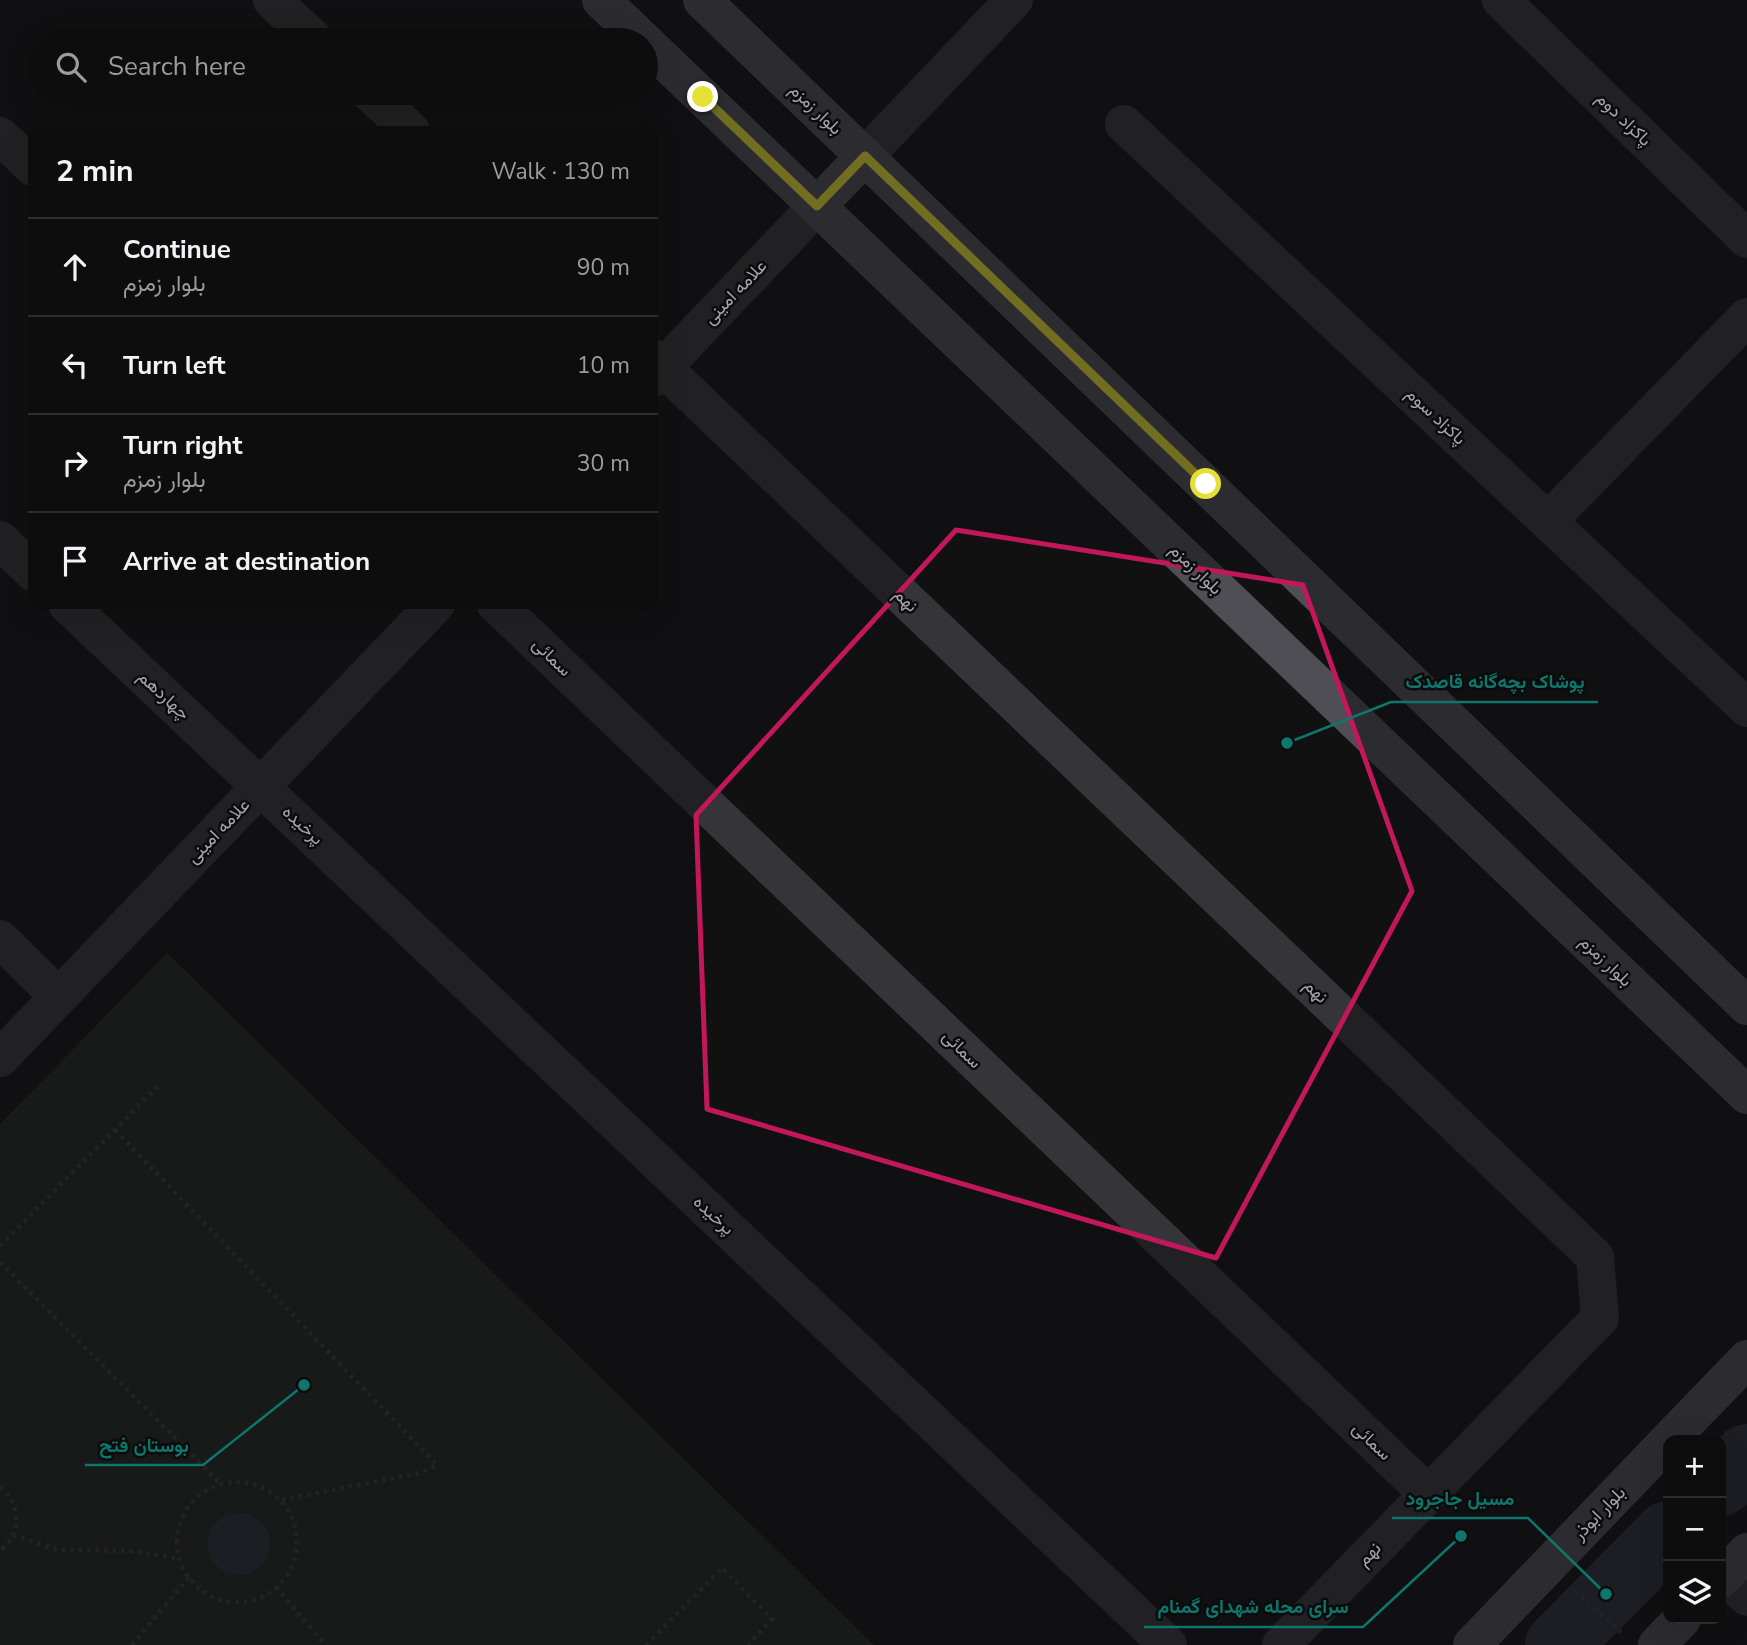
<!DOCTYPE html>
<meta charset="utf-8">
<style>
:root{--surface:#0d0d0e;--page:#1b1b1c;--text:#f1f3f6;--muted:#9a9c9e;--line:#2d2d2e}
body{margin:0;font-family:"Nunito Sans",Vazirmatn,sans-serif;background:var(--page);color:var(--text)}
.controls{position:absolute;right:21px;bottom:21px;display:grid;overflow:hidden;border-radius:14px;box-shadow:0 7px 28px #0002}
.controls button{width:63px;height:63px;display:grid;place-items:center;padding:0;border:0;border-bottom:2px solid var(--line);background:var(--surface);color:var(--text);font:35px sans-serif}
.stop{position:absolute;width:21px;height:21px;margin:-16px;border:5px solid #e6df35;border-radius:50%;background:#fff}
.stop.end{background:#e6df35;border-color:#fff;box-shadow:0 2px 7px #0008}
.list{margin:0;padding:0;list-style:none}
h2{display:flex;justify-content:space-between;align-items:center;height:91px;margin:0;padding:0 28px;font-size:30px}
h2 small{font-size:23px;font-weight:400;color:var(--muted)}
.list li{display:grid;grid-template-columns:46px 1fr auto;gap:21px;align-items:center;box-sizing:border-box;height:98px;padding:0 28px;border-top:2px solid var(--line)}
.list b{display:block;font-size:26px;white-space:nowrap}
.list p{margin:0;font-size:23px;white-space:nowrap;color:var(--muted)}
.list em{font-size:23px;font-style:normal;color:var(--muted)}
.icon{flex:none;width:38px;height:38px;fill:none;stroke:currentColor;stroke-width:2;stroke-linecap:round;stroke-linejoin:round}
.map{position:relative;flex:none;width:1747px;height:1645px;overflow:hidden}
.search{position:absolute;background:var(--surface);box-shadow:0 7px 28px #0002;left:28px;top:28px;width:630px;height:77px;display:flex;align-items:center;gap:18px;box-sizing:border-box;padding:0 24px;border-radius:38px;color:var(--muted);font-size:26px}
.panel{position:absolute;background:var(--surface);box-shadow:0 7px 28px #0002;left:28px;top:126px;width:630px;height:483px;border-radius:14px}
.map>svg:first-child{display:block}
</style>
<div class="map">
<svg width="1747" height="1645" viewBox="0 0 1747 1645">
<rect width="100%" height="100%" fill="#111112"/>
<path fill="#1f2623" d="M 167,953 L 874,1645 L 0,1645 L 0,1124 Z"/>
<path fill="#2b2f3a" d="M208 1544a31 31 0 1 1 62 0a31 31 0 1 1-62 0Z"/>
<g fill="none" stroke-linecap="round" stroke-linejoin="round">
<path stroke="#2b2f3a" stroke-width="66" d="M 1721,1483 L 1747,1457
M 1558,1645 L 1668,1534"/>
<path stroke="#3a3a40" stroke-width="4.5" stroke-dasharray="3.5 5" stroke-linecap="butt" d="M 115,1130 L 437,1465 L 420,1473 L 281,1500
M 0,1246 L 161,1083
M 0,1262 L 221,1484
M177 1542a60 60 0 1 1 120 0a60 60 0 1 1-120 0Z
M 0,1487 C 21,1504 23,1534 0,1550
M 13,1535 L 58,1550 L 134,1551 L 179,1559
M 276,1587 L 325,1645
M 1575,1591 L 1621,1632
M 132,1645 L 189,1577
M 646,1645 L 722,1568 L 772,1619 L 748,1645"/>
<path stroke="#353439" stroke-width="38" d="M 272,0 L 315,40
M 1501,0 L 1747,239
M 370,93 L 411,131
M 1124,124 L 1747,708
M 0,136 L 33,167
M 865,156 L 1014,0
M 653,358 L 1595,1257 L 1600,1318 L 1281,1645
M 653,378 L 817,206
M 1548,521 L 1747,317
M 0,540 L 33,572
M 67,604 L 1168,1645
M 496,604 L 1428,1494
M 0,939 L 59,997
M 0,1058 L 436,604
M 1724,1576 L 1747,1597"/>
<path stroke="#4f4e55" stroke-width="38" d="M 601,0 L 643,40
M 702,0 L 1747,1006
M 646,43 L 1747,1095
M 817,206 L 865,156
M 1669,1440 L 1747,1359
M 1721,1579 L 1747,1552
M 1472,1645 L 1668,1441
M 1657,1645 L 1682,1619"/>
</g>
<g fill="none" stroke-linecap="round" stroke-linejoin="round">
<path stroke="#e6df35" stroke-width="9" d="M 703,97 L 817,206 L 865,156 L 1206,484"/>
</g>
<path d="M0 0H1747V1645H0ZM 956,530 L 1303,585 L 1412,891 L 1216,1258 L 707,1109 L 696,815 Z" fill="#111112" fill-opacity=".55" fill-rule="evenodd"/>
<path fill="none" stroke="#c2185b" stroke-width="5" stroke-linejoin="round" d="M 956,530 L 1303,585 L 1412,891 L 1216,1258 L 707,1109 L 696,815 Z"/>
<g text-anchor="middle" stroke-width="5" stroke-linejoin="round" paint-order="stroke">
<g font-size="18" fill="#a3a3b2" stroke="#0c0c0d">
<text transform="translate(816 109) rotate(44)" y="6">بلوار زمزم</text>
<text transform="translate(1624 119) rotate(44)" y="6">پاکزاد دوم</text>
<text transform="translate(735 292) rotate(-46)" y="6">علامه امینی</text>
<text transform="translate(1436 416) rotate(43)" y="6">پاکزاد سوم</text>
<text transform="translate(1196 569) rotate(44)" y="6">بلوار زمزم</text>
<text transform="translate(906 600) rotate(44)" y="6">نهم</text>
<text transform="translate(552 657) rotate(44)" y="6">سمائی</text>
<text transform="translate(164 695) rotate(43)" y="6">چهاردهم</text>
<text transform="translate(303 825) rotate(43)" y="6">پرخیده</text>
<text transform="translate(218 831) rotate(-46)" y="6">علامه امینی</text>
<text transform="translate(1606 961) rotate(44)" y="6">بلوار زمزم</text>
<text transform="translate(1316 991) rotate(44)" y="6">نهم</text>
<text transform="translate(962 1049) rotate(44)" y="6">سمائی</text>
<text transform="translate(714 1215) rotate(43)" y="6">پرخیده</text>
<text transform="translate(1372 1441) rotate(44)" y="6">سمائی</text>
<text transform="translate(1599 1513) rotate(-46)" y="6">بلوار ابوذر</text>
<text transform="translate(1369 1554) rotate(-46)" y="6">نهم</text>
</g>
</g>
<path fill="none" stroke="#0f766e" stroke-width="2.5" d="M1287 743L1391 702H1598M304 1385L203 1465H85M1606 1594L1528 1518H1392M1461 1536L1363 1627H1144"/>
<g fill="#0f766e" stroke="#0c0c0d" stroke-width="2.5">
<circle cx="1287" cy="743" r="7"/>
<circle cx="304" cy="1385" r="7"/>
<circle cx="1606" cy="1594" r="7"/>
<circle cx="1461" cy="1536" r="7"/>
</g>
<g font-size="19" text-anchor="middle" font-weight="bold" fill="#0f766e" stroke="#0c0c0d" stroke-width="5" stroke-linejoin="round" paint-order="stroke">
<text x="1495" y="688">پوشاک بچه‌گانه قاصدک</text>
<text x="144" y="1452">بوستان فتح</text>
<text x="1460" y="1505">مسیل جاجرود</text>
<text x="1253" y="1613">سرای محله شهدای گمنام</text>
</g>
</svg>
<div class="controls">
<button>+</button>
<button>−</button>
<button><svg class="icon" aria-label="layers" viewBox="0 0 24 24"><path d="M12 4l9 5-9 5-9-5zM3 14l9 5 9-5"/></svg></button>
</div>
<div class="stop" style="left:1206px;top:484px"></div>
<div class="stop end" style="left:703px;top:97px"></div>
<div class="search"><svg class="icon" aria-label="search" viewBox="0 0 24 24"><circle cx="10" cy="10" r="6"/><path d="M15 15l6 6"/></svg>Search here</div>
<section class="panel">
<h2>2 min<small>Walk · 130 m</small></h2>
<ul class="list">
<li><svg class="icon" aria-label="ahead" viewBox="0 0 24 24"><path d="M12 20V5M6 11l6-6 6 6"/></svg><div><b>Continue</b><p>بلوار زمزم</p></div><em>90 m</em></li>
<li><svg class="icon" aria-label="left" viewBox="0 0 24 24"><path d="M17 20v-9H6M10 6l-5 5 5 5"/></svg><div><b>Turn left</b></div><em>10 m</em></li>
<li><svg class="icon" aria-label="right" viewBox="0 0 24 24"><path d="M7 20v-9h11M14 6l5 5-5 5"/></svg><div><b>Turn right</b><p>بلوار زمزم</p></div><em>30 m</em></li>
<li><svg class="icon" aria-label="arrive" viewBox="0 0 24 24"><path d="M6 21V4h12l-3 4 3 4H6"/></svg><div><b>Arrive at destination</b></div></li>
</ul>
</section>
</div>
